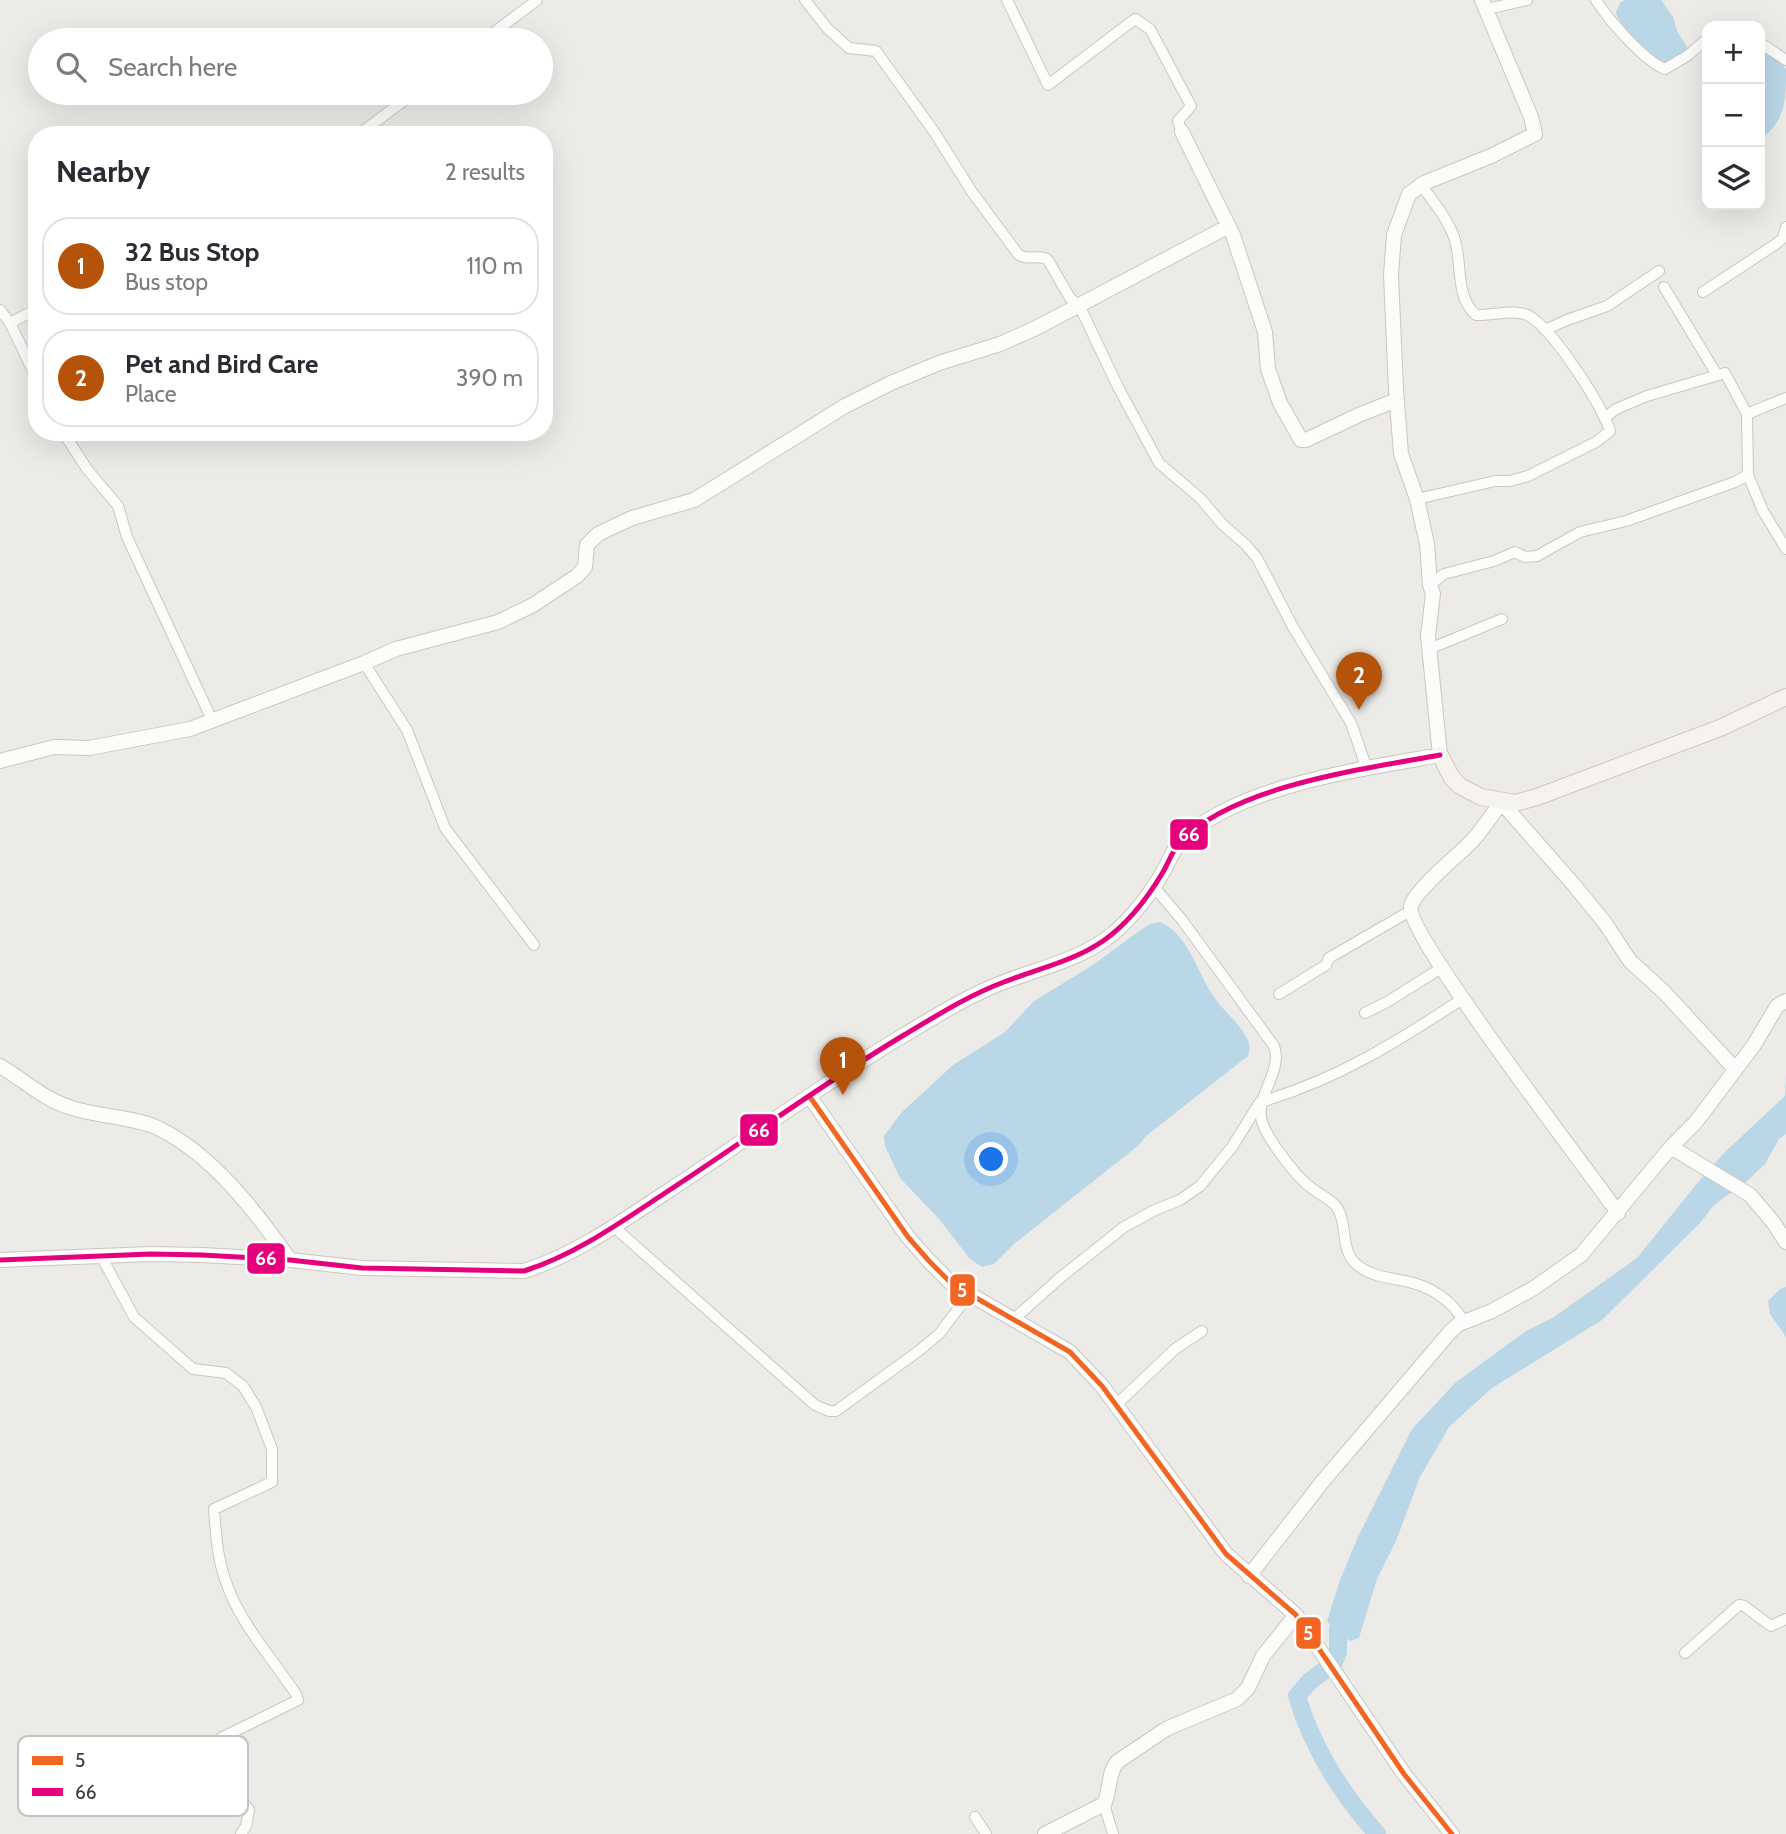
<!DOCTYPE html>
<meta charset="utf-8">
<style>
:root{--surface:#fff;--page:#f2f2f3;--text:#2b2b33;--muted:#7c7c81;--line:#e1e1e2;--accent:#b45309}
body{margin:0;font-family:Cabin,sans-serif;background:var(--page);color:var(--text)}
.controls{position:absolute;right:21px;top:21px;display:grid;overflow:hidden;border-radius:14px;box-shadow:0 7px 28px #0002}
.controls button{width:63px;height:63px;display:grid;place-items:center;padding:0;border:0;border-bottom:2px solid var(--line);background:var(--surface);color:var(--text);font:35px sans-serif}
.you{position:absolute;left:992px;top:1160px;width:24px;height:24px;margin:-18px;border:5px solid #fff;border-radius:50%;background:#1a73e8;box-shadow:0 0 0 10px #1a73e833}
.badge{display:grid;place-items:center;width:46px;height:46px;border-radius:50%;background:var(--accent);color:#fff;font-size:23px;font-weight:700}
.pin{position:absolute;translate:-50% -58px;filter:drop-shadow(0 2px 4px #0008)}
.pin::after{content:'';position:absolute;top:37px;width:24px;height:21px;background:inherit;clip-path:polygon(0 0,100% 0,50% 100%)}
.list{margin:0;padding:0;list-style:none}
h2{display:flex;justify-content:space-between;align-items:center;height:91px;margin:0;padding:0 28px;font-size:30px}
h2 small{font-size:23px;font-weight:400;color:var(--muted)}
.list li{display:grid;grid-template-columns:46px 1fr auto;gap:21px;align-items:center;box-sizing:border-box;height:98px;margin:0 14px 14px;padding:0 14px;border:2px solid var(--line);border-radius:28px}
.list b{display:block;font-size:26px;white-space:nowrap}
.list p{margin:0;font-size:23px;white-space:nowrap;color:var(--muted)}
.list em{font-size:23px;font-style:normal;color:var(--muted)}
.icon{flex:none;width:38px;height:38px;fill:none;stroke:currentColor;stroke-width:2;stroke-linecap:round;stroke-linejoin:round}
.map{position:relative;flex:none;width:1786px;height:1834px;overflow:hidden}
.search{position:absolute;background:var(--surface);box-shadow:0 7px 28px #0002;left:28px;top:28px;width:525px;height:77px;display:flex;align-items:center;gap:18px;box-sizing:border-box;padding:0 24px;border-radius:38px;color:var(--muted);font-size:26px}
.panel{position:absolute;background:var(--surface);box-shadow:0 7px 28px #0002;left:28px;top:126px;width:525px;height:315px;border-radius:28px}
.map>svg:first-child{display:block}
</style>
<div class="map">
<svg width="1786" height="1834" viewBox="0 0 1786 1834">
<rect width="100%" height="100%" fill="#edebe7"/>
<path fill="#bad7e8" d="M 1625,0 L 1661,0 L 1673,17 L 1677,31 L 1689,50 L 1667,63 C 1647,56 1628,34 1617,16 L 1616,12 L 1620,3 Z
M 1761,49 L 1770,51 L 1786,69 C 1786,100 1786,120 1760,140 Z
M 1160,922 C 1188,933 1198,974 1214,997 C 1224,1012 1240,1023 1248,1040 C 1250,1046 1250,1050 1248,1056 L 1146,1136 L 1139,1145 L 1014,1244 L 994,1264 L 982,1267 L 970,1259 L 939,1219 L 900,1178 L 885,1146 L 884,1136 L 901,1113 L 953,1065 L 1005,1032 L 1034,1001 L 1093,965 L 1139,931 L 1150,924 Z
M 1786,1075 L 1786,1134 L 1779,1139 L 1765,1164 L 1747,1181 L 1714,1205 L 1700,1223 L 1602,1320 L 1492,1388 L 1449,1427 L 1420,1477 L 1396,1541 L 1377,1579 L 1359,1638 L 1351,1641 L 1338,1634 L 1327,1621 L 1340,1580 L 1358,1537 L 1412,1429 L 1455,1383 L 1526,1331 L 1554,1317 L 1637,1258 L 1699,1181 L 1726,1151 L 1785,1096 Z
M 1786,1287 L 1786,1337 L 1770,1314 L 1768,1301 L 1780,1289 Z"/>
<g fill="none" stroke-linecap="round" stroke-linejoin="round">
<path stroke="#bad7e8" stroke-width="18" d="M 1345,1614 L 1338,1629 L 1338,1652 L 1333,1664 L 1310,1681 L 1297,1696 C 1312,1747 1342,1794 1377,1834"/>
<defs>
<path id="minor" d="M 805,0 L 827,28 L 849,48 L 876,51 L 935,133 L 972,192 L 1018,254 C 1027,262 1039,253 1048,260 L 1070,298 L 1080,307 L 1118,387 L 1159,463 L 1201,499 L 1222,524 L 1246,545 L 1257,558 L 1293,627 L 1351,723 L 1367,769
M 1007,0 L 1048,85 L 1135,19 L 1150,29 L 1191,106 L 1178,121 L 1182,132 L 1180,127
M 1596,0 C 1608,19 1644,61 1665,69 L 1687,56 L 1707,39
M 1487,9 L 1527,0
M 484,40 L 537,0
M 1760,43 L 1786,60
M 358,135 L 414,93
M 1664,287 L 1717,375
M 1703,292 L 1776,244 L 1783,238 L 1786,227
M 37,309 L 10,323 L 37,379
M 0,310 L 10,323
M 1545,330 L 1567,320 L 1607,306 L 1659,271
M 1747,414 L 1786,398
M 1605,418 L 1616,409 L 1647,396 L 1725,373 L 1747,414 L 1748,475 L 1763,511 L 1786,549
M 63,432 L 87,469 L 118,506 L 127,537 L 212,720
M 1417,499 L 1495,481 L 1510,481 L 1528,476 L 1596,442 L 1610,431 C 1602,405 1553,329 1529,316 C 1515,308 1492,316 1476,315 C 1454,296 1463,261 1454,237 C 1447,218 1433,201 1421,185
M 1430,585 L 1444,574 L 1494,561 L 1515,552 L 1525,557 L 1537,556 L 1580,532 L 1626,521 L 1735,482 L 1748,475
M 1429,649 L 1502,619
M 364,663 L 407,730 L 445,828 L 534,945
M 1154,887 L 1182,920 L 1274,1046 C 1283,1069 1258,1093 1261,1117 C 1263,1134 1295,1175 1309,1186 C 1317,1193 1328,1198 1335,1205 C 1349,1221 1339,1249 1356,1264 C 1370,1276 1388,1278 1405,1281 C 1430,1286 1452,1300 1464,1322
M 1279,994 L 1326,965 L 1329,958 L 1410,911
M 1365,1013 L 1387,1002 L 1443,967
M 614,1227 L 815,1405 L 829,1411 L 836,1411 L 920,1350 L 940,1333 L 970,1293
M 101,1256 L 134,1317 L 193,1369 L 226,1373 L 243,1386 L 256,1407 L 272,1449 L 272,1482 L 214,1509 C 216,1533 217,1556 225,1579 C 238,1621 272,1658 296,1694 L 298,1700 L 221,1738 L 208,1756 L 249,1810 L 246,1826 L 241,1834
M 1013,1320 L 1061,1277 L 1124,1227 L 1155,1210 L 1180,1200 L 1200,1186 L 1232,1147 L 1260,1102 C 1337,1080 1398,1041 1464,998
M 1116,1405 L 1175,1349 L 1202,1331
M 1685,1653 L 1739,1605 L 1744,1606 L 1771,1626 L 1786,1619
M 1104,1804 L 1113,1834
M 975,1817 L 986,1834"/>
<path id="tertiary" d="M 1182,132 L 1233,235 L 1265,332 L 1268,369 L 1280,403 L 1301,440 L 1306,440 L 1361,414 L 1397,400
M 0,761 L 54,747 L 89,748 L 190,729 L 364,663 L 396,649 L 498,622 L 533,605 L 577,576 L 585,567 L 587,545 L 598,534 L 632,518 L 694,500 L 845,406 L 891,383 L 939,363 L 1000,344 L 1036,328 L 1229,226
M 0,1066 C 23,1079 43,1099 69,1107 C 97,1117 131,1116 158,1128 C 212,1154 256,1212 290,1260
M 810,1097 L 908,1237 L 929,1261 L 952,1284 L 1070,1352 L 1102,1386 L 1226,1554 L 1296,1615 L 1404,1774 L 1452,1834
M 1671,1147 L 1750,1195 L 1773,1222 L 1786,1242
M 1618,1213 C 1591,1174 1404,932 1411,906 C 1415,890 1456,857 1469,844 C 1481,832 1491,817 1501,802 L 1574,885 L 1605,923 L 1630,961 L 1664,992 L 1735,1069
M 0,1260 L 151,1254 L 202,1255 L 290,1260 L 362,1268 L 524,1271 C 575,1255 621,1222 665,1193 C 745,1141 822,1084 904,1035 C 936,1016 969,995 1004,982 C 1037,969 1074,961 1103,941 C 1129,923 1147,899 1163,872 C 1169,862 1173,848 1182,840 C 1238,785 1364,769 1440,755 L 1428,636 L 1433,594 L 1430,585 L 1427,544 L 1417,499 L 1401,454 L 1396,390 L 1391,275 L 1394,235 L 1409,194 L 1424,183 L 1491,156 L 1535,134 L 1531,117 L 1482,0
M 1249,1576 L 1323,1481 L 1450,1332 L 1459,1324 L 1492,1311 L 1534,1288 L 1581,1255 L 1671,1147 L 1695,1123 L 1754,1045 L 1777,1006 L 1786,1001
M 1045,1834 L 1104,1804 C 1111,1790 1107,1775 1117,1762 L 1166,1729 L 1237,1699 L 1248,1688 L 1263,1656 L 1296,1615"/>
<path id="secondary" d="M 1440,755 L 1452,778 L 1460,786 L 1481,797 L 1515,803 L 1537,797 L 1720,728 L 1786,697"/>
</defs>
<use href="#minor" stroke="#cac7c3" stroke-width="12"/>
<use href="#tertiary" stroke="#cac7c3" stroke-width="16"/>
<use href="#secondary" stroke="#ccc8bf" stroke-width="18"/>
<use href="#minor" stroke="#fcfcfb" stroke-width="10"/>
<use href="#tertiary" stroke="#fcfcfb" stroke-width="14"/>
<use href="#secondary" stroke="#f5f3ee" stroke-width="16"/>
<defs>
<path id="bus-1" d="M 810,1097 L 908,1237 L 929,1261 L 952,1284 L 1070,1352 L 1102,1386 L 1226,1554 L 1296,1615 L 1404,1774 L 1452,1834"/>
<path id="bus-2" d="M 0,1260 L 151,1254 L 202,1255 L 290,1260 L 362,1268 L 524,1271 C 575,1255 621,1222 665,1193 C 745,1141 822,1084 904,1035 C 936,1016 969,995 1004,982 C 1037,969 1074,961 1103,941 C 1129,923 1147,899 1163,872 C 1169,862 1173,848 1182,840 C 1238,785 1364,769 1440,755"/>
</defs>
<use href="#bus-1" stroke="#fff" stroke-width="10"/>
<use href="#bus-2" stroke="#fff" stroke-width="10"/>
<use href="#bus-1" stroke="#f26522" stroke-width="5"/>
<use href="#bus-2" stroke="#e5007d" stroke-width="5"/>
</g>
<rect x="18" y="1736" width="230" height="80" rx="10" fill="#fff" stroke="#c6c4c2" stroke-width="2"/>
<rect x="32" y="1756" width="31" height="9" fill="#f26522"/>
<rect x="32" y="1788" width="31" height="8" fill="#e5007d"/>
<g font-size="19" fill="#423c35">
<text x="75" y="1767">5</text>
<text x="75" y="1799">66</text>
</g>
<g stroke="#fff" stroke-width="2.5">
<rect x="1169" y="818" width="40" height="33" rx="7" fill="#e5007d"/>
<rect x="739" y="1113" width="40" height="34" rx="7" fill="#e5007d"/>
<rect x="246" y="1242" width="40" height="33" rx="7" fill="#e5007d"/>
<rect x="949" y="1273" width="27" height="34" rx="7" fill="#f26522"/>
<rect x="1295" y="1616" width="27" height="34" rx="7" fill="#f26522"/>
</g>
<g font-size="19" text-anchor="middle" font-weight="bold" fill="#fff">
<text x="1189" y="841">66</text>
<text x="759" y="1137">66</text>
<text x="266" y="1265">66</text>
<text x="962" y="1297">5</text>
<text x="1308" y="1640">5</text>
</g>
</svg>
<div class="controls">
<button>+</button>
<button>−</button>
<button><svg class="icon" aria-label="layers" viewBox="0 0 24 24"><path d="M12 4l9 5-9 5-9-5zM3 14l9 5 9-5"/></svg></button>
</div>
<div class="you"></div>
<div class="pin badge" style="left:843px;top:1095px">1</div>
<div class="pin badge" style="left:1359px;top:710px">2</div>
<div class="search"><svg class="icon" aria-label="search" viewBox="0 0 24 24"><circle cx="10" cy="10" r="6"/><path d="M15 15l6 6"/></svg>Search here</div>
<section class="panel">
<h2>Nearby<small>2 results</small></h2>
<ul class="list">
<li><span class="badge">1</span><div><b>32 Bus Stop</b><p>Bus stop</p></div><em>110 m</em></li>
<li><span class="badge">2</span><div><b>Pet and Bird Care</b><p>Place</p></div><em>390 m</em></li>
</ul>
</section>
</div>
